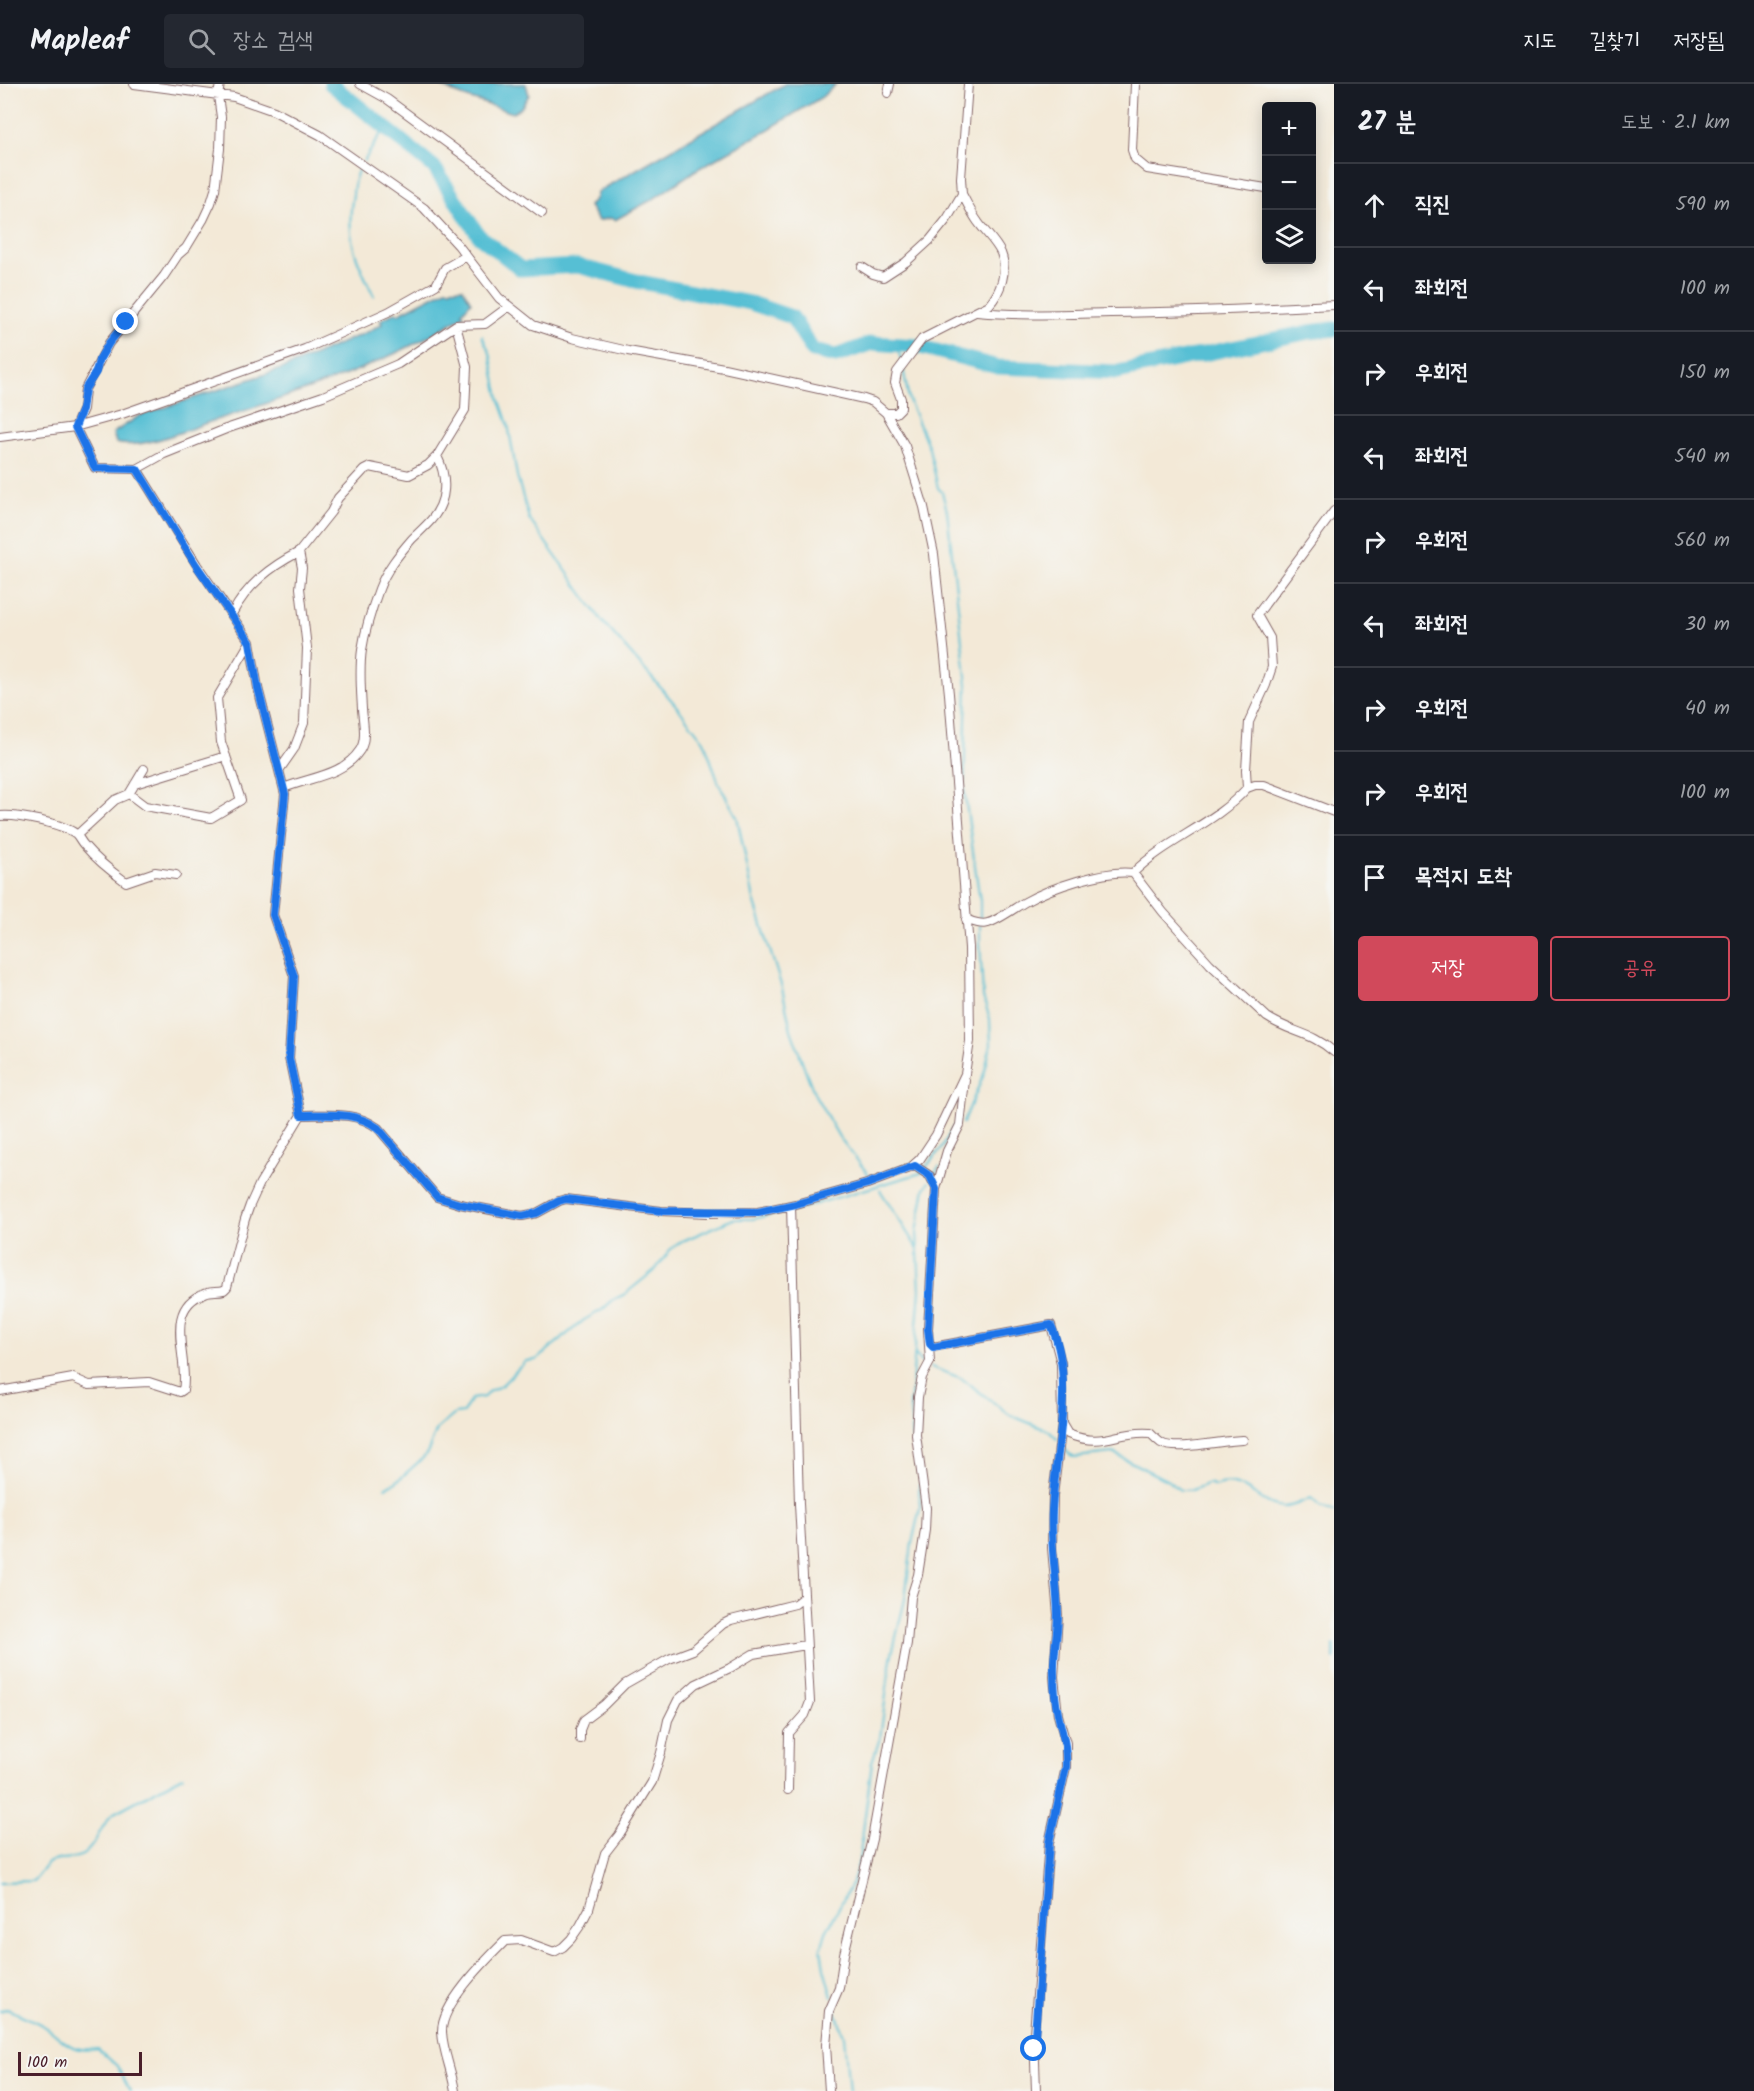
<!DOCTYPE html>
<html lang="ko">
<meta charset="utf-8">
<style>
:root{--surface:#171b24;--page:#242831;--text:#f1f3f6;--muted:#9ea1a6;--line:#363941;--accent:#d1495b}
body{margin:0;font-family:Kalam,"Poor Story",sans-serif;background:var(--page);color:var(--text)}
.controls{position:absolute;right:18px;top:18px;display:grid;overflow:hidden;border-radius:6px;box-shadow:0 3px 15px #0003}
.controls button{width:54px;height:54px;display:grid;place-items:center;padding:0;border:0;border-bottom:2px solid var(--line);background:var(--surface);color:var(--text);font:30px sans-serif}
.scale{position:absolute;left:18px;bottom:15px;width:124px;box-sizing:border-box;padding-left:6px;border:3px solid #4a1f2b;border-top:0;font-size:16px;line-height:21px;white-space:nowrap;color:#4a1f2b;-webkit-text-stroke:4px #f6f6f2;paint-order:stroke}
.stop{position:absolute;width:18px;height:18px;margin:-14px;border:4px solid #1a73e8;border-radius:50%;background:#fff}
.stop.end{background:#1a73e8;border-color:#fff;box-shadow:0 2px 6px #0008}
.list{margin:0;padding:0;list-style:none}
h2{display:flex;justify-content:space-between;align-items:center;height:78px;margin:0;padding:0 24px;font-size:26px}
h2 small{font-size:20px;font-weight:400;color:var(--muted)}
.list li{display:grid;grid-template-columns:39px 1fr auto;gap:18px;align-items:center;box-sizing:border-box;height:84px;padding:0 24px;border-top:2px solid var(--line)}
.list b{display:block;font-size:22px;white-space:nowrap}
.list em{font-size:20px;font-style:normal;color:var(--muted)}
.actions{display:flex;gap:12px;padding:18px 24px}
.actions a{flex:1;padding:14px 0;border:2px solid var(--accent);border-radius:6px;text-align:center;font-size:21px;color:var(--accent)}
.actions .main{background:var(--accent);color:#fff}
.icon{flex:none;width:33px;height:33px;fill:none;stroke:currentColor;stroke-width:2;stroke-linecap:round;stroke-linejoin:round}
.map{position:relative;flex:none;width:1334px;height:2007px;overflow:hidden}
header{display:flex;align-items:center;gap:36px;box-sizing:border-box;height:84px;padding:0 30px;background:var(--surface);border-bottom:2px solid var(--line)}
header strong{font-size:28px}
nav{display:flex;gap:33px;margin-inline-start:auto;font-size:21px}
.search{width:420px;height:54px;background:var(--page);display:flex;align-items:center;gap:15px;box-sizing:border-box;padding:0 21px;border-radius:6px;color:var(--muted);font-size:22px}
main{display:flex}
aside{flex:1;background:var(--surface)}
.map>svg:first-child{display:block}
</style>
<header>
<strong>Mapleaf</strong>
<div class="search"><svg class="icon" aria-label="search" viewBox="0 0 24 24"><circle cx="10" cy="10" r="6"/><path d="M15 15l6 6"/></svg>장소 검색</div>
<nav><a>지도</a><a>길찾기</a><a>저장됨</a></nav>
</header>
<main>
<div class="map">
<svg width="1334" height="2007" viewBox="0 0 1334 2007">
<rect width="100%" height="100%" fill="#f6f6f2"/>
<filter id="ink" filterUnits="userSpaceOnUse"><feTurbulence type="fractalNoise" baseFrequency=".0167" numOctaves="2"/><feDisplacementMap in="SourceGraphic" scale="12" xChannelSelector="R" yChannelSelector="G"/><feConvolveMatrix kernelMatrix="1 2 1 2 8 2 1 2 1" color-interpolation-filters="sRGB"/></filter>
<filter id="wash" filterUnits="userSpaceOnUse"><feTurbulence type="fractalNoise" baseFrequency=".008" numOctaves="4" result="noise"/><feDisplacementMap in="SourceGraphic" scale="24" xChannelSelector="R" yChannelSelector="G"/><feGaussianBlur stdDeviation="1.35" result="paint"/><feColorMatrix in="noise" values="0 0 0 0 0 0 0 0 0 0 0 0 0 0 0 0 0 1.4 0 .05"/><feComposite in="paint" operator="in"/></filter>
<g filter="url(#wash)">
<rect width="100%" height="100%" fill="#f3e9d7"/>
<path fill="#57bfd4" stroke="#506f80" stroke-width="1.5" d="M 437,0 L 526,0 L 529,11 L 521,24 L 513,29 L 462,12 Z
M 785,0 L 836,0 L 822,13 L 769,45 L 696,86 L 653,115 L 615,136 L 610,134 L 598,137 L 589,122 L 596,114 L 597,108 Z
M 463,204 L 471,218 L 462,228 L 464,231 C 385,283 293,311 204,340 C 181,348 140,366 116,359 L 113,349 L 139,332 L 287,283 L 369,247 L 382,240 L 380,236 L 396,228 L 398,230 L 446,205 Z"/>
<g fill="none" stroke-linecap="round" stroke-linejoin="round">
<path stroke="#57bfd4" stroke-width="2" d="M 364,77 L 385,43
M 360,83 C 355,91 354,100 353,110 C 345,154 355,173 374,212
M 482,252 L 490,269 L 499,314 L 508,340 L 517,392 L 529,435 L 602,537 L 674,619 L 704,657 L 719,700 L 737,733 L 754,816 L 782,904 L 791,946 L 806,988 L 815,1011 L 839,1053 L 869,1091
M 896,261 L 902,278
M 903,284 L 909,316 L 929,364 L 938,404 L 942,408 L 947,427 L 967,601 L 964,705 L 980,817 L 980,858 L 983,913 L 990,935 L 991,961 L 984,990 L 963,1039
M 932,1093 L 939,1083
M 880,1106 L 917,1164
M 795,1126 L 921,1089 L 941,1065 L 956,1039
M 915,1270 L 925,1281
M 931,1283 L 961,1294 L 1010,1331 L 1049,1347 L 1057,1355
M 1062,1362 L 1069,1370 L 1075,1373 L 1113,1369 L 1168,1397 L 1180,1406 L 1192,1406 L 1209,1399 L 1215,1402 C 1242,1390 1258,1422 1284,1423 C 1293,1423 1303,1417 1311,1414 L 1321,1423 L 1334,1428
M 914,1363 L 910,1324 L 920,1206 L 917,1148 L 925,1104 L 929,1098
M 385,1403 L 395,1399 L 423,1374 L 428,1367 L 437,1345 L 455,1330 L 463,1329 L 471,1315 L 484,1313 L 488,1308 L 502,1301 L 526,1277 L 536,1276 L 584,1236 L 602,1226 L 613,1216 L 625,1210 L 656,1185 L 670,1166 L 678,1159 L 733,1135 L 753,1135 L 787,1127
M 1334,1561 L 1334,1575
M 0,1798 L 33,1797 C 39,1791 45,1779 52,1777 C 62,1773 74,1777 84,1770 C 98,1760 100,1740 114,1729 L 183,1692
M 832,1913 L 824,1884 L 821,1865 L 826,1848 L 853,1797 L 859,1777 L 872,1678 L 880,1654 L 891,1574 L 905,1515 L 912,1459 L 920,1424 L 919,1401
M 834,1922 L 844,1952 L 849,2007
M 0,1928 L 7,1925 C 19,1930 36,1937 47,1944 C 68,1959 69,1968 98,1965 L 117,1982 L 130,2007"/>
<path stroke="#57bfd4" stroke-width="15" d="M 331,0 L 434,83 L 479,152 L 521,185 L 578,182 L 640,198 L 750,219 L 792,233 L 813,267 L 836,272 L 872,259 L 917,262 L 998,283 L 1118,288 L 1309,248 L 1334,245"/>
</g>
</g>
<g filter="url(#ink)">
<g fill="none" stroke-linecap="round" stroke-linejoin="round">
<defs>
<path id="street" d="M 134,0 L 234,13 L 274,27 L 320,51 L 424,124 L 458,161 L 499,214 L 533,241 L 572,254 L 628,267 L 724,284 L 864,315 L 873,318 L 886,329 L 905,362 L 924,423 L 934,470 L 949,610 L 969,864 L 970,957 L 965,990 L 936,1051 L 920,1075 L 910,1084 L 867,1100 L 796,1120 L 758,1128 L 708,1129 L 661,1127 L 566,1115 L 559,1117 L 537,1129 L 522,1132 L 460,1120 L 437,1113 L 378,1044 C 355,1027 329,1031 301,1031
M 360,0 L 387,15 L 542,129
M 1135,0 L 1132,66 L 1135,75 L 1147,85 L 1266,104
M 888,9 L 890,0
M 862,183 L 873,190 L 883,193 L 906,178 L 930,156 L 947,135 L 962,110 L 961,94 L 968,0
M 977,228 C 1021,232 1065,230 1110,229 C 1185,228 1259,225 1334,221
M 886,329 L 896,329 L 901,324 L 901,315 L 895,299 L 897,288 L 922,255 L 989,221 C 1001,208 1008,186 1001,169 C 996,158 985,148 978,138 C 972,130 967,119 962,110
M 0,353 L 75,343 L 122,330 L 305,265 L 388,228 L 436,201 L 445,184 L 466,172
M 137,385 L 164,370 L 226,345 L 323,312 L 398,280 L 456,241 L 485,240 L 508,223
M 299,468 L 331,428 L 338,414 L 364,386 L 370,383 L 409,391 L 428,381 L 437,372 L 465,326 L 467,283 L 456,241
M 232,530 C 247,501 270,483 299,468 L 302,484 L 300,504 L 307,564 L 304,639 L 294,665 L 280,685
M 135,700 L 226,672
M 284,704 C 310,693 343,692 360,666 C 367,655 363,638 362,625 C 361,607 359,585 362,566 C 365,546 372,524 379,505 C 386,486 399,470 412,455 C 418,449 425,443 431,436 C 447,418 448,394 437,372
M 1247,704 L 1255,701 L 1264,701 L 1334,728
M 129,710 L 144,685
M 0,732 C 16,730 64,740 76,750 C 79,753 81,758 84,761 C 95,774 112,788 126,798 L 155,788 L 176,791
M 77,751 L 115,716 L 129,710 L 145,722 L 211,734 L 241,716 L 221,658 L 217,614 L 250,558
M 1133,789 C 1166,756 1215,740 1247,704 L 1246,686 L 1249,638 L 1266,601 L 1272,583 L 1270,554 L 1257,531 L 1334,427
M 966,835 C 972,838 982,841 988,839 C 997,837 1016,823 1025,818 C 1050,804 1105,785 1133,789 L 1163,828 L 1210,880 L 1267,933 C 1289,948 1312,948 1334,968
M 915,1082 L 930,1092 L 936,1104
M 930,1260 L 933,1263 L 1051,1241 L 1061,1279 L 1062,1340 L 1068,1350 C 1105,1365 1116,1346 1150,1349 C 1153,1352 1157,1356 1161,1359 C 1177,1368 1223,1356 1243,1356
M 0,1307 L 73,1294 L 89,1301 L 149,1298 L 180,1308 L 183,1306 C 190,1275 161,1225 205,1209 C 211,1206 218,1208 224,1206 L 227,1203 L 245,1135 L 250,1121 L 260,1099 L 301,1031 L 289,974 L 294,892 L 273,831 L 285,710 L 258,604 L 250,558 L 197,481 L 137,385 L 95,384 L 75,343 L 83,325 L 85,305 L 109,259 L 164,192 L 178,171 L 186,164 L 203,136 L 211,119 L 215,106 L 220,65 L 221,33 L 218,12 L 220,0
M 580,1655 L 580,1646 L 584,1636 L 604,1621 L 625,1600 L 669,1575 L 693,1566 L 723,1540 L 731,1536 L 795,1520 L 804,1513
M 788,1706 L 789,1649 L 805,1631 L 810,1618 L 799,1420 L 791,1121
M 455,2007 C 452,1987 443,1968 442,1948 C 441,1920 486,1876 505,1857 L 521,1856 L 554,1868 L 563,1863 L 571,1855 L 580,1842 L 589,1825 L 605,1769 L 619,1751 L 652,1698 L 661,1669 L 668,1636 L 678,1616 L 696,1600 L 730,1584 L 753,1570 L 806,1561
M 829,2007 L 826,1961 L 829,1927 L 839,1904 L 844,1870 L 872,1755 L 907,1559 L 911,1513 L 918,1491 L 925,1446 L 926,1424 L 916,1351 L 918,1313 L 922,1293 L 930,1278 L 928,1245 L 936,1105 L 947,1067 L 960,1041 L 965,996
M 1036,2007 L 1034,1949 L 1049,1759 L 1066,1683 L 1066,1659 L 1058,1631 L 1054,1593 L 1058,1531 L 1052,1464 L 1053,1411 L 1062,1340"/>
</defs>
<use href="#street" stroke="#856667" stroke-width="10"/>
<use href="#street" stroke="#fff" stroke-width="8"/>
</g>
</g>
<g fill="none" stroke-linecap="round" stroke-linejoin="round" filter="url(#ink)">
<path stroke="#1a73e8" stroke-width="8" d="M 126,238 L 109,259 L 99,276 L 96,288 L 85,305 L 82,325 L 75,343 L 95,384 L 137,385 L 196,481 L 250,558 L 258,604 L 285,710 L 273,831 L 294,892 L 289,974 L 301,1031 C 329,1031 355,1027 378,1044 L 437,1113 L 460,1120 L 522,1132 L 537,1129 L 559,1117 L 566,1115 L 662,1127 L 758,1128 L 796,1120 L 867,1100 L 915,1082 L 930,1092 L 936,1105 L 928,1245 L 930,1260 L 933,1263 L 1051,1241 C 1076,1298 1055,1366 1052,1426 C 1050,1461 1057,1495 1058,1530 C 1058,1550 1053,1569 1054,1589 C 1054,1602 1055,1617 1058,1630 C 1062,1650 1067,1661 1066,1683 L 1049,1759 L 1034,1965"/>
</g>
</svg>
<div class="controls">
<button>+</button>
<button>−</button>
<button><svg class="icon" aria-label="layers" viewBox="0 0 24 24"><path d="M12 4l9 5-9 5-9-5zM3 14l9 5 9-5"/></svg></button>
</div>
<div class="scale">100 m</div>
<div class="stop" style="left:1034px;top:1965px"></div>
<div class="stop end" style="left:126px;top:238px"></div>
</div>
<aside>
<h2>27 분<small>도보 · 2.1 km</small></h2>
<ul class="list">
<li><svg class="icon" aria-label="ahead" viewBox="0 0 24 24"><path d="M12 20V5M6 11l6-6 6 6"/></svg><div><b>직진</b></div><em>590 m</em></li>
<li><svg class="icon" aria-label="left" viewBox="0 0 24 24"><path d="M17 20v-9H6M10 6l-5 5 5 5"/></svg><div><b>좌회전</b></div><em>100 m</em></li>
<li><svg class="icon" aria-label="right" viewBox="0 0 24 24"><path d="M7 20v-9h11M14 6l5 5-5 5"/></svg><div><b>우회전</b></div><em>150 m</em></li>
<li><svg class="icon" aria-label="left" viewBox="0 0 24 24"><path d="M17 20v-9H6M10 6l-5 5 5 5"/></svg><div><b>좌회전</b></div><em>540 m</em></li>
<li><svg class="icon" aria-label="right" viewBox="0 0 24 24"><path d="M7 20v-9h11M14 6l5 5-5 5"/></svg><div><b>우회전</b></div><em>560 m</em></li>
<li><svg class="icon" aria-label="left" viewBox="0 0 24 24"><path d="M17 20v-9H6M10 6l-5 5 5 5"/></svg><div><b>좌회전</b></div><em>30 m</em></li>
<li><svg class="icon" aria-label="right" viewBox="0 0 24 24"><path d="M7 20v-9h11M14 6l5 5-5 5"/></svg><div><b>우회전</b></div><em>40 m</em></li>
<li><svg class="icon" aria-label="right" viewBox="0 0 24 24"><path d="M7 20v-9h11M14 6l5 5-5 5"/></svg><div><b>우회전</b></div><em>100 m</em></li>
<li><svg class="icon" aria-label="arrive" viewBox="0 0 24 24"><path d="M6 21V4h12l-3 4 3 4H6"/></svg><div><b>목적지 도착</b></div></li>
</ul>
<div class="actions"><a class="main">저장</a><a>공유</a></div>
</aside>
</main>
